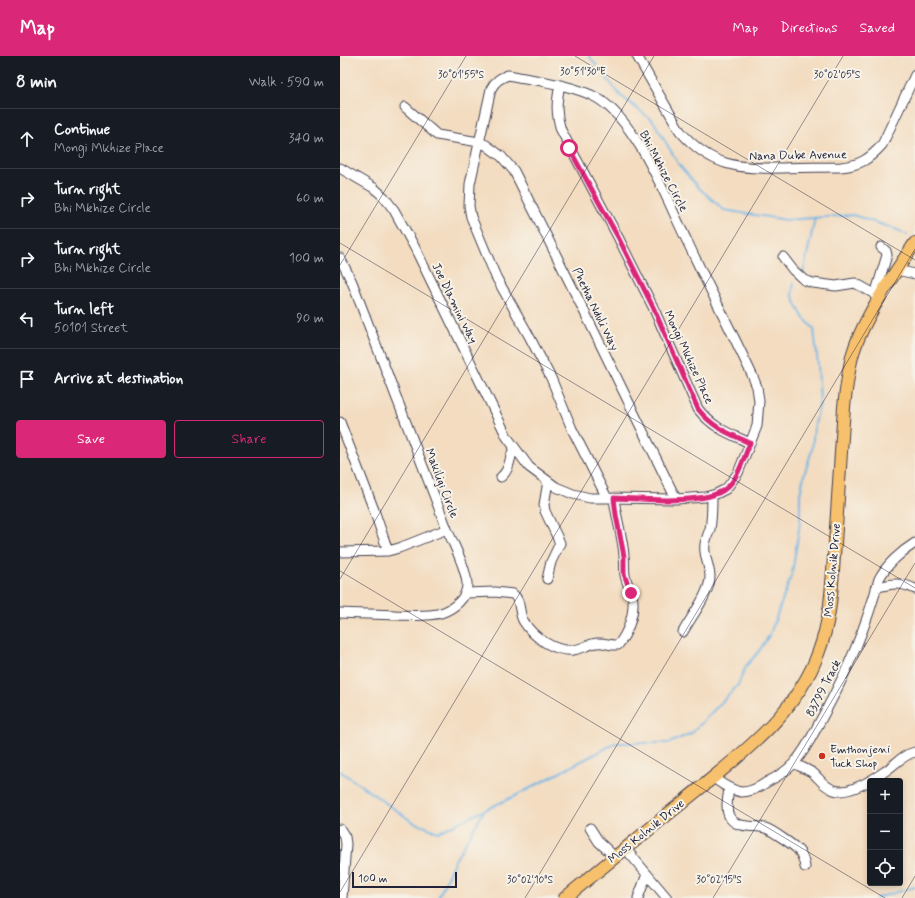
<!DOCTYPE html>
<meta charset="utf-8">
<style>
:root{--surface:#171b24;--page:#242831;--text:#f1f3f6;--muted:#9ea1a6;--line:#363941;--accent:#db2777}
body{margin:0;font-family:Mynerve,sans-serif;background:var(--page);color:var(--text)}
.controls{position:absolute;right:12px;bottom:12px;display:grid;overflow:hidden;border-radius:4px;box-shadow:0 2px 6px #0003}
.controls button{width:36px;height:36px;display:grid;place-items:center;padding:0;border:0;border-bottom:1px solid var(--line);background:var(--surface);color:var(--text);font:20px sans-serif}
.scale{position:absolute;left:12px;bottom:10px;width:105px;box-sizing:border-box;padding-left:4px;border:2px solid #22223b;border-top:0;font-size:11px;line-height:14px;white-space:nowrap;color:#22223b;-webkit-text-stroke:3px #f7f3e8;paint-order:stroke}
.stop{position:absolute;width:12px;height:12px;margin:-9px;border:3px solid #db2777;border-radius:50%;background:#fff}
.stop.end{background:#db2777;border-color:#fff;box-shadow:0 1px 4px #0008}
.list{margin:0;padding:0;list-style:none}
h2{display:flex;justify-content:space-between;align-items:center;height:52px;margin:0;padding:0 16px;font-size:17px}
h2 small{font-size:13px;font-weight:400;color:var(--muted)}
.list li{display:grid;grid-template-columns:26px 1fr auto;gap:12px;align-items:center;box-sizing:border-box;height:60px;padding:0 16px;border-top:1px solid var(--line)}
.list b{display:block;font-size:15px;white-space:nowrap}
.list p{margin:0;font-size:13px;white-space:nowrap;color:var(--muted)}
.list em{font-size:13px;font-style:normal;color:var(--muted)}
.actions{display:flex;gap:8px;padding:12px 16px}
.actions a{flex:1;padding:9px 0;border:1px solid var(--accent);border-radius:4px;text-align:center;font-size:14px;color:var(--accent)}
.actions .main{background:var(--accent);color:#fff}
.icon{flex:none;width:22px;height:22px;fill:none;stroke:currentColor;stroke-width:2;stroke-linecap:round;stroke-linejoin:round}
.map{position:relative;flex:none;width:575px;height:842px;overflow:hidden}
header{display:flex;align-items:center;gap:24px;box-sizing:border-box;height:56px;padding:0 20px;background:var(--accent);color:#fff}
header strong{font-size:19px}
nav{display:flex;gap:22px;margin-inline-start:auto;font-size:14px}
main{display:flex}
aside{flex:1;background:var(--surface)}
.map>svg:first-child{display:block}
</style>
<header>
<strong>Map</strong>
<nav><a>Map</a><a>Directions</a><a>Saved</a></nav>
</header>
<main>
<aside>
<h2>8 min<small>Walk · 590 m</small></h2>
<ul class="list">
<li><svg class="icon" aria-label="ahead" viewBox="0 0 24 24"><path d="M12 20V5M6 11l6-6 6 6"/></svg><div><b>Continue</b><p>Mongi Mkhize Place</p></div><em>340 m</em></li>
<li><svg class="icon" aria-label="right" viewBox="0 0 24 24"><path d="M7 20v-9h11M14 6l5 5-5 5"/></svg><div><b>Turn right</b><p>Bhi Mkhize Circle</p></div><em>60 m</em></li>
<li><svg class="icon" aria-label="right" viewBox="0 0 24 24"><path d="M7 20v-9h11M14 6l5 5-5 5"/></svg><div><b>Turn right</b><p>Bhi Mkhize Circle</p></div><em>100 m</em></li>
<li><svg class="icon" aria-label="left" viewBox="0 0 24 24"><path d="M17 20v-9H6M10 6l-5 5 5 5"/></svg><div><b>Turn left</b><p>50101 Street</p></div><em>90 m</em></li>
<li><svg class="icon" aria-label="arrive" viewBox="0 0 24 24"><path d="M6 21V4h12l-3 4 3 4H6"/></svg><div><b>Arrive at destination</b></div></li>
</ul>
<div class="actions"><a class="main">Save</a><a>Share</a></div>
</aside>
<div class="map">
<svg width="575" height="842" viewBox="0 0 575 842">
<rect width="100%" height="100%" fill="#f7f3e8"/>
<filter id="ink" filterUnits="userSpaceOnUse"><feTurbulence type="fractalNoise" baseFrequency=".025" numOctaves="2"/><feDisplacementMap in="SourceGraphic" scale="8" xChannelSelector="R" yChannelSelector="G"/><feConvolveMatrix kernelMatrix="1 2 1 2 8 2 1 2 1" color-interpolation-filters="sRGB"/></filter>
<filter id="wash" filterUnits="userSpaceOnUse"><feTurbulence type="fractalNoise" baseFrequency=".012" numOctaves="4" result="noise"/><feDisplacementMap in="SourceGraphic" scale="16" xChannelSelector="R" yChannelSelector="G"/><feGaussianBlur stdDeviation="0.9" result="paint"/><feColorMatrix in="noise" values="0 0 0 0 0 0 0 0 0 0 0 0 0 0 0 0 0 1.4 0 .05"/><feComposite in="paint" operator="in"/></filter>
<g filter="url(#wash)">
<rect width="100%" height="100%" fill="#f3dcc0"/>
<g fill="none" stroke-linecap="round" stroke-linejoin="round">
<path stroke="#6db4e4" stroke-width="2" d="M 249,0 L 280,39 L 314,66 L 339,109 L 359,132 L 384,154 L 446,164 L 513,159 L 558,174 L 567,179
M 463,218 L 475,162
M 0,715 L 73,766 L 98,776 L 179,738 L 276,687 L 329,687 L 352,677 L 398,629 L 406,610 L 419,595 L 430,578 L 452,518 L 460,466 L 460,438 L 464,419 L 472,394 L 474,372 L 480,347 L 478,309 L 474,273 L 463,261 L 457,250 L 452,238 L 454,227
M 98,842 L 114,806 L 144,755
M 536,842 L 575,831"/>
</g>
</g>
<g filter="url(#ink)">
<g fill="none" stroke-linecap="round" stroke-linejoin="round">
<defs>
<path id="minor" d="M 297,0 L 340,75 C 371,111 399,113 443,112 C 462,111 482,111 501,111 C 521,109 529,103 542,89 L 575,19
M 220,29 C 216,47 216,58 221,74 L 278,181 L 313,251 L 358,353 C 373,372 388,377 410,387
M 65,51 L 97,79 L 139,86 L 146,89 L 161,100 L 174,115 L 247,261 L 336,443
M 0,112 L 34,132 L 44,141 L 54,154 L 75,192 L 167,381 L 189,411 L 216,431 L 233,438 L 250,442 L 267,442 L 336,443 L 365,441 L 376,438 L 386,433 L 398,417 L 417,370 L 419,345 L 417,331 L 413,321 C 392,276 369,232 348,187 C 327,145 298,66 257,42 C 235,29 193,24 168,19 C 160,22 155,25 151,33 L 130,128 L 129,150 L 131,161 L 156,221 L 188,278 L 211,322 L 232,373 L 267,442
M 443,201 L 453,214 L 464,224 L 473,227 L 496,230 L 515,227 L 533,237 L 536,241 L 537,247
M 0,202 L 12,226 L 107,473 C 114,490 125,509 127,527 C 128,542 113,553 101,557 C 86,561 70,559 55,559 C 37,558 18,558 0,557
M 557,214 L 575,218
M 535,239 L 547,199 L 546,195 L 541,191
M 0,366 L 34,454 L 48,495
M 161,421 C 170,414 169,403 174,392
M 0,496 L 48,495 L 59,492 L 107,473
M 207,523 L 211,506 L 220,487 L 205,455 L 204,449 L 208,425
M 536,532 C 551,527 561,526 575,533
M 126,537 L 155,536 L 173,538 C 182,545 178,558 184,566 C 193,581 215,596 233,594 C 242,593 248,588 257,587 C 264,586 271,590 278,589 C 288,577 296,555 292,539 C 290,532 286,526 285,519 C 284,513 285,506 284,500 C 283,482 276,462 274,442
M 343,576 C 351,561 370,537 370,521 C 370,510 363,500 365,488 C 366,483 368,478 370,473 C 372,462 372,451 372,440
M 454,707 C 460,711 467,713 473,717 C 481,724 483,730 494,734 C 508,739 532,724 544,716 C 555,709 562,699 575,696
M 372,721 C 381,727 391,735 402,736 C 411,736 420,731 427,726 C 437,721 447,715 454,707 C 467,693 474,676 483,660 C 507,616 526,572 539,523 C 546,509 562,495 575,487
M 389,733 C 388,741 385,752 389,760 C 395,773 414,769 425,772 C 430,773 455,790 458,794 C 462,798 464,805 465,811
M 250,772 L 259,786 L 275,801
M 0,773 L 5,781 L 6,788 L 2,842
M 285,792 L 327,842
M 298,842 L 307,818"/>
<path id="major" d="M 225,842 C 264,810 303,778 343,746 C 395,703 456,661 479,595 C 492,561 492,523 495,487 C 498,442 501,397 504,351 C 506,333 508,315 513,297 C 524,261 554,218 575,187"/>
</defs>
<use href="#minor" stroke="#413e4f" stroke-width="11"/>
<use href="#major" stroke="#413e4f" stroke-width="14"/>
<use href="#minor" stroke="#fff" stroke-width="9"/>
<use href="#major" stroke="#f7c06c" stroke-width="12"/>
</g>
</g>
<g fill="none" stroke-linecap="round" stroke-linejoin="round" filter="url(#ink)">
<path stroke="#db2777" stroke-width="5" d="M 229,92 L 278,181 L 313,251 L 358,353 C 373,372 388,377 410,387 C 404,401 398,424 385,433 C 366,449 300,443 274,442 L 276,459 L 284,500 L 284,518 L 291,537"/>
</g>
<path fill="none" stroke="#22223b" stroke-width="1" stroke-opacity="0.45" d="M 235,0 L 575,204M 0,187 L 575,532M 0,209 L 126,0M 0,515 L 545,842M 0,523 L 314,0M 0,836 L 503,0M 185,842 L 575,193M 373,842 L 575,507M 562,842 L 575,820"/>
<circle fill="#c8321e" stroke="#f7f3e8" stroke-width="1.5" cx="482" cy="700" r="4"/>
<g text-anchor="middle" stroke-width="4" stroke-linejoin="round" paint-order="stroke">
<g font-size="12" fill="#22223b" stroke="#f7f3e8">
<text transform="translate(458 99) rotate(-1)" y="4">Nana Dube Avenue</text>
<text transform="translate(324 115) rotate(62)" y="4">Bhi Mkhize Circle</text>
<text transform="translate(115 247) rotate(64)" y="4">Joe Dlamini Way</text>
<text transform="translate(256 253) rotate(64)" y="4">Phetha Nduli Way</text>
<text transform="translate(349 301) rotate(65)" y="4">Mongi Mkhize Place</text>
<text transform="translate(102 427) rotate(69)" y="4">Makiligi Circle</text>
<text transform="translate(492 514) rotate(-85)" y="4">Moss Kolnik Drive</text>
<text transform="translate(483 632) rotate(-63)" y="4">83799 Track</text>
<text transform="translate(306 775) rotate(-39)" y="4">Moss Kolnik Drive</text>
</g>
<g font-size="12" fill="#22223b" stroke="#f7f3e8" text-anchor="start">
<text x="490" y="697">Emthonjeni<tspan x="490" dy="14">Tuck Shop</tspan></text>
</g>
</g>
<g font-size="10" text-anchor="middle" fill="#22223b" stroke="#f7f3e8" stroke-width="4" stroke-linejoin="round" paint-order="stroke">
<text x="243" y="19">30°51'30"E</text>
<text x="121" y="22">30°01'55"S</text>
<text x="497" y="22">30°02'05"S</text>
<text x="190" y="827">30°02'10"S</text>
<text x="379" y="827">30°02'15"S</text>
</g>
</svg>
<div class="controls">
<button>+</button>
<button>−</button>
<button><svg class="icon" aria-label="locate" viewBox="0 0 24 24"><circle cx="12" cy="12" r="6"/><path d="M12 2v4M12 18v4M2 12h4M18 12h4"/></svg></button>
</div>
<div class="scale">100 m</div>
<div class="stop" style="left:229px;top:92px"></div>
<div class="stop end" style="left:291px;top:537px"></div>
</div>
</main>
